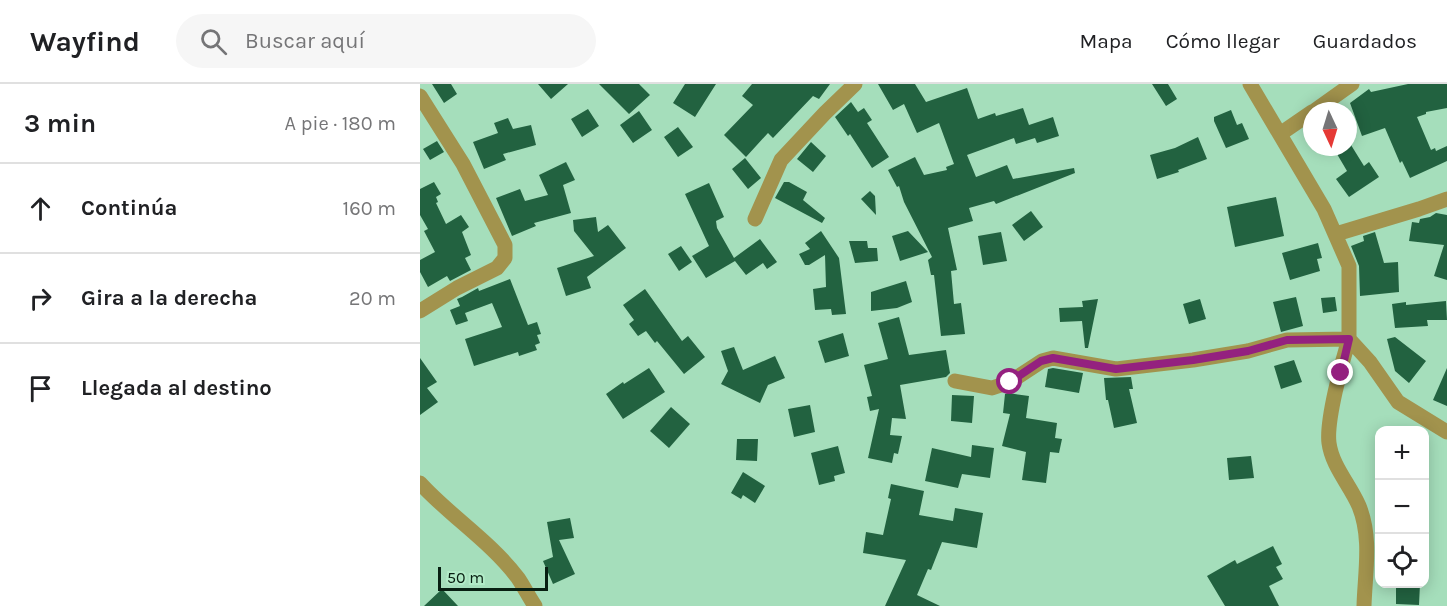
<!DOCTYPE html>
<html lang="es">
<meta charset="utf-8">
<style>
:root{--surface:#fff;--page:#f6f6f6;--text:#202124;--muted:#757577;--line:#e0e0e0}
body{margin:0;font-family:Karla,sans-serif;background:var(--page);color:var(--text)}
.controls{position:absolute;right:18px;bottom:18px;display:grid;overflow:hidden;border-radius:12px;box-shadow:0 3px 15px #0003}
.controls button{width:54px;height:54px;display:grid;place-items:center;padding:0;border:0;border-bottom:2px solid var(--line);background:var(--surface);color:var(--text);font:30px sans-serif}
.compass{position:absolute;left:883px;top:18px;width:54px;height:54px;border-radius:50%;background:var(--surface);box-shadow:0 3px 15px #0003;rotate:176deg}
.scale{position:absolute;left:18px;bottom:15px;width:110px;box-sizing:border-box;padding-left:6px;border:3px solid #081f12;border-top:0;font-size:16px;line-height:21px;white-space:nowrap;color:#081f12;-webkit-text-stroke:4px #b2ebc7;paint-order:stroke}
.stop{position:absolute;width:18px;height:18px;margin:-14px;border:4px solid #94217f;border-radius:50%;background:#fff}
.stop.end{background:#94217f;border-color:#fff;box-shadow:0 2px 6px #0008}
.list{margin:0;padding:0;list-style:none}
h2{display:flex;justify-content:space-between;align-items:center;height:78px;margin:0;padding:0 24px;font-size:26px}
h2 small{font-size:20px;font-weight:400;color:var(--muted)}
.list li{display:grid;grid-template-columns:39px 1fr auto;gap:18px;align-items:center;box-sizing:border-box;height:90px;padding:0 24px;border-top:2px solid var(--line)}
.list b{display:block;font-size:22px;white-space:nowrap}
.list em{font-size:20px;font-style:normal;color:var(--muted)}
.icon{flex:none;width:33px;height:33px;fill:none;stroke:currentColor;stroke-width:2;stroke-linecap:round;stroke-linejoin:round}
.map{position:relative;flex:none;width:1027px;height:522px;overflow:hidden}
header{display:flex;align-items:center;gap:36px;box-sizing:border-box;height:84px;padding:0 30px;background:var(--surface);border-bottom:2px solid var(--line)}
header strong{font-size:28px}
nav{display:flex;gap:33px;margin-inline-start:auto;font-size:21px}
.search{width:420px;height:54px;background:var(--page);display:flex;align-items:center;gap:15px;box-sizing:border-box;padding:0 21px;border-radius:33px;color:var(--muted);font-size:22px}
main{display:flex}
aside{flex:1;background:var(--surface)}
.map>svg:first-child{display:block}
</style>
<header>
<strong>Wayfind</strong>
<div class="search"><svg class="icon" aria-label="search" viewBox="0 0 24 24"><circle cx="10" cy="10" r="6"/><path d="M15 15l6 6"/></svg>Buscar aquí</div>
<nav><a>Mapa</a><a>Cómo llegar</a><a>Guardados</a></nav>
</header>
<main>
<aside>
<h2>3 min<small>A pie · 180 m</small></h2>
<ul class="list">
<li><svg class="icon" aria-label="ahead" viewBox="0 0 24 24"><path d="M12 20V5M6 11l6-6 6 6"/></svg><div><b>Continúa</b></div><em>160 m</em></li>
<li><svg class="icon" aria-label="right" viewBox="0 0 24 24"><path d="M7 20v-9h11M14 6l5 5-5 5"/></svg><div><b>Gira a la derecha</b></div><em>20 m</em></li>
<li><svg class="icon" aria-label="arrive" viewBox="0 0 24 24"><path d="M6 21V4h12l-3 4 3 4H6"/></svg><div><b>Llegada al destino</b></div></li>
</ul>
</aside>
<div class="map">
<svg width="1027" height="522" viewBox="0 0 1027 522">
<rect width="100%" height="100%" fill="#a5debb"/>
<path fill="#226240" d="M 12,0 L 31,0 L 37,10 L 24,19 Z
M 118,0 L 148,0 L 131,15 Z
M 179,0 L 219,0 L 230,11 L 209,30 Z
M 265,0 L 296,0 L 275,33 L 253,19 Z
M 332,0 L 410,0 L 399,15 L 393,12 L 353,54 L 348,49 L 326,73 L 304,51 L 333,21 L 322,12 Z
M 458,0 L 495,0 L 506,18 L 547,4 L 558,35 L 575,29 L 576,32 L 603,24 L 609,41 L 633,33 L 639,52 L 617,59 L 615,54 L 596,60 L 594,54 L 547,71 L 556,93 L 587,81 L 593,95 L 654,84 L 655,89 L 576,120 L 574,117 L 549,124 L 553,137 L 528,144 L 537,186 L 531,187 L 534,220 L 541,219 L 545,250 L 521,252 L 514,191 L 511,191 L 508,176 L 512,173 L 484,118 L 479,102 L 477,103 L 468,86 L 495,73 L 504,91 L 527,86 L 526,83 L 534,80 L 519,39 L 497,49 L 484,20 L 473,26 Z
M 732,0 L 748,0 L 757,15 L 746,22 Z
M 988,0 L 1027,0 L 1027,24 L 1006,28 L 1006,30 L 997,33 L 1011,66 L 1015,64 L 1016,67 L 1027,62 L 1027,77 L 990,94 L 982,77 L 980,79 L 965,44 L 942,52 L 930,19 L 949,5 L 951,8 Z
M 431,18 L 438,28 L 444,24 L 452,36 L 447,39 L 469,73 L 452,84 L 430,50 L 428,52 L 415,33 Z
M 168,25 L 179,42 L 162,53 L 151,35 Z
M 811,26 L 817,41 L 822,39 L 829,55 L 806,64 L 794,37 L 794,33 Z
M 219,27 L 232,46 L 213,59 L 200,41 Z
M 88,34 L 93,45 L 111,41 L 116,61 L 83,70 L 86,76 L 64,85 L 53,58 L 78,49 L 74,39 Z
M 258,43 L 273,63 L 258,73 L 244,53 Z
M 778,53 L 787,75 L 758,86 L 759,88 L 737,95 L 730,71 L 755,64 Z
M 17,57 L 24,68 L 10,76 L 3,65 Z
M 391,58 L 406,72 L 393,88 L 377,75 Z
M 931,61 L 944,82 L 949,78 L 959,93 L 929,113 L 916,95 L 927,87 L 917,70 Z
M 325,74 L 341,94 L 328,105 L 312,85 Z
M 146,78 L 155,96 L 143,101 L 151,129 L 114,139 L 116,142 L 92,152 L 76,114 L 100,105 L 105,117 L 128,111 L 119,91 Z
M 14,98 L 21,110 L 16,113 L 18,118 L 16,119 L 26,140 L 41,131 L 49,143 L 42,148 L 51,171 L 45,174 L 51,186 L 30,197 L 27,192 L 8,203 L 0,188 L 0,176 L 15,168 L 4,147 L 8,145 L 0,131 L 0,105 Z
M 364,98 L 369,98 L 387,108 L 383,116 L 405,134 L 402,139 L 355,114 Z
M 289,99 L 304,133 L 296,137 L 297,144 L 314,174 L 340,155 L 357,178 L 347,185 L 343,179 L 326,191 L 315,177 L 286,194 L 272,172 L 289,162 L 265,110 Z
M 450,107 L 455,112 L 456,131 L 441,115 Z
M 856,113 L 864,152 L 815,163 L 807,123 Z
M 611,127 L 623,143 L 604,157 L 592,141 Z
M 1016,129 L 1027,131 L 1027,196 L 1014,192 L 1024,161 L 989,157 L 992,138 L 999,139 L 1000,135 L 1010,133 Z
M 176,133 L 178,148 L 188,141 L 206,164 L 167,193 L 171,204 L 146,212 L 137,184 L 174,172 L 154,147 L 153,136 Z
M 401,147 L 419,174 L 426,230 L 412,231 L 411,225 L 395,226 L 393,205 L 406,203 L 405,171 L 389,181 L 385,181 L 379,170 L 390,165 L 385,159 Z
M 488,147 L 508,168 L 480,177 L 472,152 Z
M 581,148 L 587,177 L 563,181 L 558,152 Z
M 955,148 L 964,179 L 978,178 L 979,208 L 940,212 L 939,182 L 931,162 L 944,157 L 943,152 Z
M 429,157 L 447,157 L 448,164 L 457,164 L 458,177 L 435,179 Z
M 898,159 L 902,174 L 897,175 L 900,187 L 870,196 L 862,169 Z
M 261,162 L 272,178 L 259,187 L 248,170 Z
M 90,195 L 108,241 L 117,238 L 121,250 L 117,251 L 120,259 L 115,261 L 117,266 L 99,272 L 98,268 L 54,282 L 45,255 L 82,243 L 72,219 L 45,229 L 48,237 L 36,241 L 30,226 L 40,222 L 37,215 L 42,213 L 58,204 L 59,207 Z
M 486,197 L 492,218 L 477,224 L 451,227 L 451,208 Z
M 225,205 L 262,257 L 268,252 L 285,273 L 264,290 L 237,257 L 235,259 L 226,247 L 218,252 L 209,240 L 214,236 L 203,221 Z
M 876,213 L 883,242 L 861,248 L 853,218 Z
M 915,213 L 917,227 L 903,229 L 901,214 Z
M 678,215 L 668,264 L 665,264 L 662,237 L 640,238 L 639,224 L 663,223 L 662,217 Z
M 780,215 L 786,235 L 769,240 L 763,220 Z
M 1026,217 L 1027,236 L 1007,236 L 1008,242 L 975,244 L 972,220 L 986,218 L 986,221 Z
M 479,233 L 489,271 L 526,266 L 530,289 L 526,293 L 480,301 L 486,335 L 472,334 L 470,351 L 482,352 L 478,370 L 474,369 L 472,379 L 448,374 L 459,325 L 450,327 L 447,313 L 452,312 L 444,281 L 468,275 L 458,239 Z
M 423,249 L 429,272 L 405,279 L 398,257 Z
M 975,253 L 1006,277 L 989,299 L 975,287 L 967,255 Z
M 314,263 L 323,286 L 355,272 L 365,294 L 348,301 L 340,319 L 301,300 L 308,287 L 301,267 Z
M 0,274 L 17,298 L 7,304 L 18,318 L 0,331 Z
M 874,276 L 882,298 L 861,305 L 854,282 Z
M 229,284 L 245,308 L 203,335 L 186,310 L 203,298 L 204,300 Z
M 633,284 L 663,289 L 659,309 L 625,303 L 628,285 Z
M 1027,284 L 1027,322 L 1013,316 Z
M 711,293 L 713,305 L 709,305 L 717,339 L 694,344 L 688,316 L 686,316 L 684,294 Z
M 588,309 L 609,312 L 606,334 L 637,339 L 635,354 L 642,355 L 639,369 L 630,368 L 626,399 L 602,396 L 606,368 L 582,362 L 590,330 L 583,329 L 585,310 Z
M 532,311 L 554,312 L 552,339 L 531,337 Z
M 390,321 L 395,348 L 374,353 L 368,325 Z
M 251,323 L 270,340 L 249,364 L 230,347 Z
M 317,355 L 338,355 L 337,377 L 316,376 Z
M 552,361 L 574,364 L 570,394 L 542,390 L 538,404 L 505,397 L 512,364 L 551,373 Z
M 418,362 L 425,389 L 414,392 L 415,397 L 399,401 L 391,369 Z
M 831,372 L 834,394 L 809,396 L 807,374 Z
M 323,388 L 345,402 L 335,419 L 323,411 L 321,415 L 311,409 Z
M 471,400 L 504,407 L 499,431 L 533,437 L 535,424 L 563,429 L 557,464 L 522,458 L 511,486 L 508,485 L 497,511 L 520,522 L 465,522 L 486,476 L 443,469 L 446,448 L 463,451 L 471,415 L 468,414 Z
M 150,434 L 154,454 L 139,456 L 155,490 L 133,500 L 123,477 L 133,473 L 127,438 Z
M 853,462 L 862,480 L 856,483 L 863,495 L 849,502 L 859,522 L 805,522 L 787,492 L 815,476 L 817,480 Z
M 976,500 L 1000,500 L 999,521 L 976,520 Z
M 22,505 L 38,522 L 4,522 Z"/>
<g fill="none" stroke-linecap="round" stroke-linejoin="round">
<path stroke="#a2934d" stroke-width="15" d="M 830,0 L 904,125 L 929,182 L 929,255 L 950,278 L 978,318 L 1027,348
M 0,12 L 43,80 L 85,161 L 85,174 L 77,184 L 37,204 L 0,227
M 894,27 L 932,0
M 860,50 L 892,28
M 335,135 L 361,76 L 405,29 L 435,0
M 916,150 L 999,125 L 1027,115
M 535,297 L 572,304 L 590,298 L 622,277 L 633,274 L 696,285 L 773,276 L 828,267 L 867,256 L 929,255 C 922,278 906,337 909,359 C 912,382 930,401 939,422 C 952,454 945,488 944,522
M 0,399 C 30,432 70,457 98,494 C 104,503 109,513 115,522"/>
</g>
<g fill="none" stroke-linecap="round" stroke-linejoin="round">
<path stroke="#94217f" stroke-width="8" d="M 590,298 L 621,277 L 633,274 L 696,285 L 773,276 L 828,267 L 867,256 L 929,255 L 921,289"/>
</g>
</svg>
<div class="controls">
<button>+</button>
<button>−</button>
<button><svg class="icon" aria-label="locate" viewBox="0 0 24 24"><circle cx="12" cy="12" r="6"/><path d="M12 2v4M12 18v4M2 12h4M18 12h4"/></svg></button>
</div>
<svg class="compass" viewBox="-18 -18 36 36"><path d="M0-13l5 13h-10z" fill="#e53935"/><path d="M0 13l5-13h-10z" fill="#757577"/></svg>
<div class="scale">50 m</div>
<div class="stop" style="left:590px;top:298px"></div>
<div class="stop end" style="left:921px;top:289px"></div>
</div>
</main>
